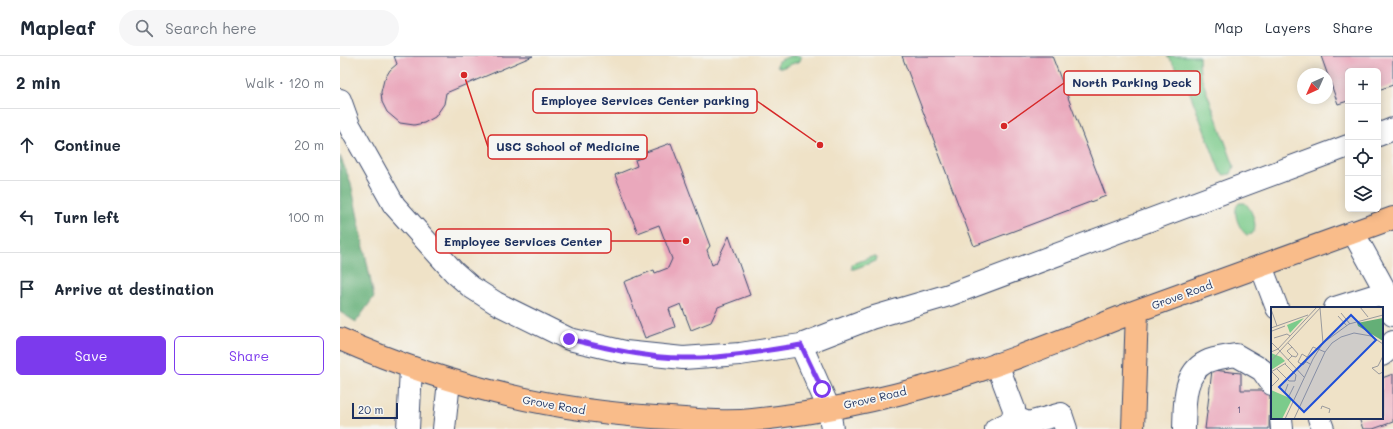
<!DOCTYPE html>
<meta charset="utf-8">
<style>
:root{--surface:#fff;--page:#f6f6f7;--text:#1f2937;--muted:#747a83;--line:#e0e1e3;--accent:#7c3aed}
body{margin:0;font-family:Mali,sans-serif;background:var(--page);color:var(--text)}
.controls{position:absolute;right:12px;top:12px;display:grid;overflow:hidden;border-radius:6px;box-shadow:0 2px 10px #0003}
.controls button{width:36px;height:36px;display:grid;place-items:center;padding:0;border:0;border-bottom:1px solid var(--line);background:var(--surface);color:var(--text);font:20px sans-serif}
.compass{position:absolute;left:957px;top:12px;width:36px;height:36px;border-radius:50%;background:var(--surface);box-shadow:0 2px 10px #0003;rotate:225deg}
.scale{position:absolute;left:12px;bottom:10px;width:46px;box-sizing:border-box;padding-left:4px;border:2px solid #1b2f5e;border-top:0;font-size:11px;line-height:14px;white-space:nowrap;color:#1b2f5e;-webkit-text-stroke:3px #f6f6f2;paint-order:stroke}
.stop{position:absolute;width:12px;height:12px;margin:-9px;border:3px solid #7c3aed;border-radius:50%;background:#fff}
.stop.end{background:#7c3aed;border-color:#fff;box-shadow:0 1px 4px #0008}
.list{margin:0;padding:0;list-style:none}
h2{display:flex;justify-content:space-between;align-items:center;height:52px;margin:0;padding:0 16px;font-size:17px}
h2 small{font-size:13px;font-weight:400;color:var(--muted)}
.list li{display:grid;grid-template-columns:26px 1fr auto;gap:12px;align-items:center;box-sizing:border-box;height:72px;padding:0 16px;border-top:1px solid var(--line)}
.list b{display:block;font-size:15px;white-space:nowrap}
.list em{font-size:13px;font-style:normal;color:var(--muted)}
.actions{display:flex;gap:8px;padding:12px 16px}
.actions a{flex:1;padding:9px 0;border:1px solid var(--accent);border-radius:6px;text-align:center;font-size:14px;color:var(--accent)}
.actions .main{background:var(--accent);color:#fff}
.icon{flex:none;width:22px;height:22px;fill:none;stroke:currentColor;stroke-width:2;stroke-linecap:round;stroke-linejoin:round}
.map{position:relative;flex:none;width:1053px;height:373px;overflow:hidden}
header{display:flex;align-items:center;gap:24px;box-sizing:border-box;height:56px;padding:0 20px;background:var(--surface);border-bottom:1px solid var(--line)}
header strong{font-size:19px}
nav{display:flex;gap:22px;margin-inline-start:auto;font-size:14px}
.search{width:280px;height:36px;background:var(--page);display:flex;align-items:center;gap:10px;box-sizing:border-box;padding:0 14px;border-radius:22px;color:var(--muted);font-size:15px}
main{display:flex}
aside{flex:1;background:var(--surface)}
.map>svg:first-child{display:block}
</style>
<header>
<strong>Mapleaf</strong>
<div class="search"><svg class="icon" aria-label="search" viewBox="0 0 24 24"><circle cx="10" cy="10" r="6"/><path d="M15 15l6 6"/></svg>Search here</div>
<nav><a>Map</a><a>Layers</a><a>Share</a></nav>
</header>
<main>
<aside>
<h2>2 min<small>Walk · 120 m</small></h2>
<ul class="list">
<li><svg class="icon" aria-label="ahead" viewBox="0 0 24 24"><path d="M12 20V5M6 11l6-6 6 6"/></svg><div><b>Continue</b></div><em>20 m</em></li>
<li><svg class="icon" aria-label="left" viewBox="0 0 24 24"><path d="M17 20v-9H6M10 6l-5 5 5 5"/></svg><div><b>Turn left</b></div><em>100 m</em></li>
<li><svg class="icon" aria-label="arrive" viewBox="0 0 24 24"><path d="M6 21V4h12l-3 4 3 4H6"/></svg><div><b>Arrive at destination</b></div></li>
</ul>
<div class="actions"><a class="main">Save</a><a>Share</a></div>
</aside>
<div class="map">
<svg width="1053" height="373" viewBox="0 0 1053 373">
<rect width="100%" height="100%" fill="#f6f6f2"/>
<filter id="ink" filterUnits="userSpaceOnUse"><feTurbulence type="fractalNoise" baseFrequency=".025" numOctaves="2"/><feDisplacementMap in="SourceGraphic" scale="8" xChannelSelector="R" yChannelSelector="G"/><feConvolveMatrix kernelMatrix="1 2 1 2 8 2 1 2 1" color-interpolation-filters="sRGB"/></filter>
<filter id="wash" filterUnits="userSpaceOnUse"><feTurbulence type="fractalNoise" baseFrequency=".012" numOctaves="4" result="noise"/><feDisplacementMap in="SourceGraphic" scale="16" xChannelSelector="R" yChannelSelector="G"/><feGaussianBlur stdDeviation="0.9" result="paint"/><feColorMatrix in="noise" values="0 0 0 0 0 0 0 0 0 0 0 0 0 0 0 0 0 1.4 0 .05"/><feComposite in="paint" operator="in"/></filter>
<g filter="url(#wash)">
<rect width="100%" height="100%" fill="#efe2c7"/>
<path fill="#7bcb8b" stroke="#4b7d74" d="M 450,0 L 461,0 L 461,2 L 460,5 L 441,12 L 437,10 L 438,5 Z
M 827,0 L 859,0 L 860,18 L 894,110 L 891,118 L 884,119 L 880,116 L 845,24 Z
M 899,147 L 905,147 C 912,153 919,172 912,178 L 907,179 C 899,174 891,154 899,147 Z
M 534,200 L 537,202 L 536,205 L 514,213 L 512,213 L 512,208 Z"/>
<path fill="#64af77" stroke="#406f6a" d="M 0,100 L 11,127 L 34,241 L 16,266 L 0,256 Z"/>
<g id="blocks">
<path fill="#eaa8bc" d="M 54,0 L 193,0 L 106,37 L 104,48 L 95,61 L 84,67 L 74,69 L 60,67 L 47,56 L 42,46 L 41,36 L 44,24 L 50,14 L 57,8 Z
M 562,0 L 712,0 L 766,140 L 634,190 Z
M 981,0 L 1053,0 L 1053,29 L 1038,34 L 1038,15 L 1008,15 L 1008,45 L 998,48 Z
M 331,87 L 370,190 L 367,194 L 372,209 L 376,207 L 389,180 L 410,239 L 378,251 L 371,266 L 351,274 L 341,248 L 329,253 L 335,271 L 305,282 L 284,226 L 314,214 L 315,217 L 328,212 L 332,203 L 319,169 L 298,177 L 275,119 L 297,110 L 295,104 L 304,101 L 306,96 Z
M 872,314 L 901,317 L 901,334 L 930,334 L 929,373 L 865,373 Z
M 1053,318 L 1053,366 L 1033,373 L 1023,373 L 1019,362 L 1042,362 L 1042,322 Z"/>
</g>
</g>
<g filter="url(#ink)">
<use href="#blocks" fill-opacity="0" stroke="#3b4a6e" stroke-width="1"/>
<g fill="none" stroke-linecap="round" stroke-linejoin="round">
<defs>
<path id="minor" d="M 0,44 L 9,69 L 54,149 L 114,216 L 131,231 L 156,247 L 229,283 L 285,296 L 343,302 L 400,298 L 461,289 L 531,262 L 609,239 L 1008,90
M 1038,79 L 1053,73
M 1013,176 L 1046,236
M 921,210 L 937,252
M 995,252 L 1046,236 L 1053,259
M 461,289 L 489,353 L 492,373
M 1042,299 L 1047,295 L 1053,286
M 673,361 L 688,367 L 721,358 L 726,373
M 941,362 L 942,373
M 979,362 L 983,373
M 68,373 L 71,312
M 104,373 L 109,325
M 656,373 L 673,365 L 674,353 L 657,308
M 844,373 C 845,350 842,318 866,306 C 874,302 886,301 896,299 L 922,314 L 932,328"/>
<path id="major" d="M 0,283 C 106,330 214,356 330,362 C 357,364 386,367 413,364 C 477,357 541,344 602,326 C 669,307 734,279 799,254 C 884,223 968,193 1053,162
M 793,373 L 797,255"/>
</defs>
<use href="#minor" stroke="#3b4a6e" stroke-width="24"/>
<use href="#major" stroke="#3b4a6e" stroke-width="24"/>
<use href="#minor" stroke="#fff" stroke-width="22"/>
<use href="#major" stroke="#f9bc8a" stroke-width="22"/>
</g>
</g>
<g fill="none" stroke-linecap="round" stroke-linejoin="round" filter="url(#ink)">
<path stroke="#7c3aed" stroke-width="5" d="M 229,283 C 266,292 305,302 343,302 C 382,303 423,295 461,289 L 482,333"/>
</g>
<g text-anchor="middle" stroke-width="3.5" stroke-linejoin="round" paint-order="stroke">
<g font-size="9" fill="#4f4d76">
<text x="899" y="357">1</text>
</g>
<g font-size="11" fill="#1b2f5e" stroke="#f6f6f2">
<text transform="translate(842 239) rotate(-20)" y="4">Grove Road</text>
<text transform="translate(535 342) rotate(-13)" y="4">Grove Road</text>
<text transform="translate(214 349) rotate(10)" y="4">Grove Road</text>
</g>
</g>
<g transform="translate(931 251)">
<rect width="112" height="112" fill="#efe2c7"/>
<path d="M 33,11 L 32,12 L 19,26 L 16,18 ZM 0,46 L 10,50 L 14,54 L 0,63 ZM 0,83 L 21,92 L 11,112 L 0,112 Z" fill="#7bcb8b"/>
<path d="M 112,11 L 112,34 L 87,19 L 86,16 Z" fill="#64af77"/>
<path fill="none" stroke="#9a9a9d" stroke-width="1" d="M 89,0 L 97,10M 49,1 L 52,36M 0,2 L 6,19M 70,6 L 79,17M 67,9 L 76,19M 0,21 L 37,8M 1,24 L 14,19M 3,31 L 16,27 L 19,29M 0,35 L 7,42 L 0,45M 21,40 L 27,47 L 25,50 L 21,49M 9,44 L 50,0M 112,49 L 107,59 L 101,61 L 108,67 L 112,65M 17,53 L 21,49 L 16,44 L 21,40 L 17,36M 0,54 L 9,44M 35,55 L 32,58 L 27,55 L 31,47 L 36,50M 39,57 L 34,54 L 42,40 L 54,45M 6,62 L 18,74 L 24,74 L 25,68 L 14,57M 0,65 L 15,56M 33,70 L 7,42 L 46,0M 17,77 L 14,85 L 18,89 L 23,79M 0,80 L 8,72 L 1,65M 50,102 L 51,99 L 59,102 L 58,106M 14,112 L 42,52 L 52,36 L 78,17 L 112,8M 23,112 L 54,45 L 61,36 L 70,30 L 83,26 L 100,29 L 112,37"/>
<path fill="#1d4ed8" fill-opacity="0.15" stroke="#1d4ed8" stroke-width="2" d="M 80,8 L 105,33 L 33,105 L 8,80 Z"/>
<rect width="112" height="112" fill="none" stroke="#1b2f5e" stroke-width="2"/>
</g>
<path fill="none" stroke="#d62828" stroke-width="1.5" d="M664 70L724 27M480 89L417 45M124 19L148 91M346 185L271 185"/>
<g fill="#d62828" stroke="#f6f6f2" stroke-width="1.5">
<circle cx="664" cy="70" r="4"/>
<circle cx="480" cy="89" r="4"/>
<circle cx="124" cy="19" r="4"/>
<circle cx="346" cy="185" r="4"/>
</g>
<g fill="#f6f6f2" stroke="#d62828" stroke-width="1.5">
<rect x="724" y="15" width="136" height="24" rx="4"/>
<rect x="193" y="33" width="224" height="24" rx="4"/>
<rect x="148" y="79" width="159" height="24" rx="4"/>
<rect x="96" y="173" width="175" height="24" rx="4"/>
</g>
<g font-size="12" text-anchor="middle" font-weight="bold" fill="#1b2f5e">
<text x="792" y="31">North Parking Deck</text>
<text x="305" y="49">Employee Services Center parking</text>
<text x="228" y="95">USC School of Medicine</text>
<text x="183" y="190">Employee Services Center</text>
</g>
</svg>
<div class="controls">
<button>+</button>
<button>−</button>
<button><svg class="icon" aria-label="locate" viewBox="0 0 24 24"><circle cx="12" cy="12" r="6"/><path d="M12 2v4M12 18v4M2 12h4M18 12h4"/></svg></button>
<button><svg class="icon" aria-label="layers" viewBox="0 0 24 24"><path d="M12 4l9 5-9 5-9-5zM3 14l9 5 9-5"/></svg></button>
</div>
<svg class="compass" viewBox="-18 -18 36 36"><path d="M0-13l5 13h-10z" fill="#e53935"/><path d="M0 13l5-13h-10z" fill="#747a83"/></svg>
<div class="scale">20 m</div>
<div class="stop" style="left:482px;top:333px"></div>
<div class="stop end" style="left:229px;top:283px"></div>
</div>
</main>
